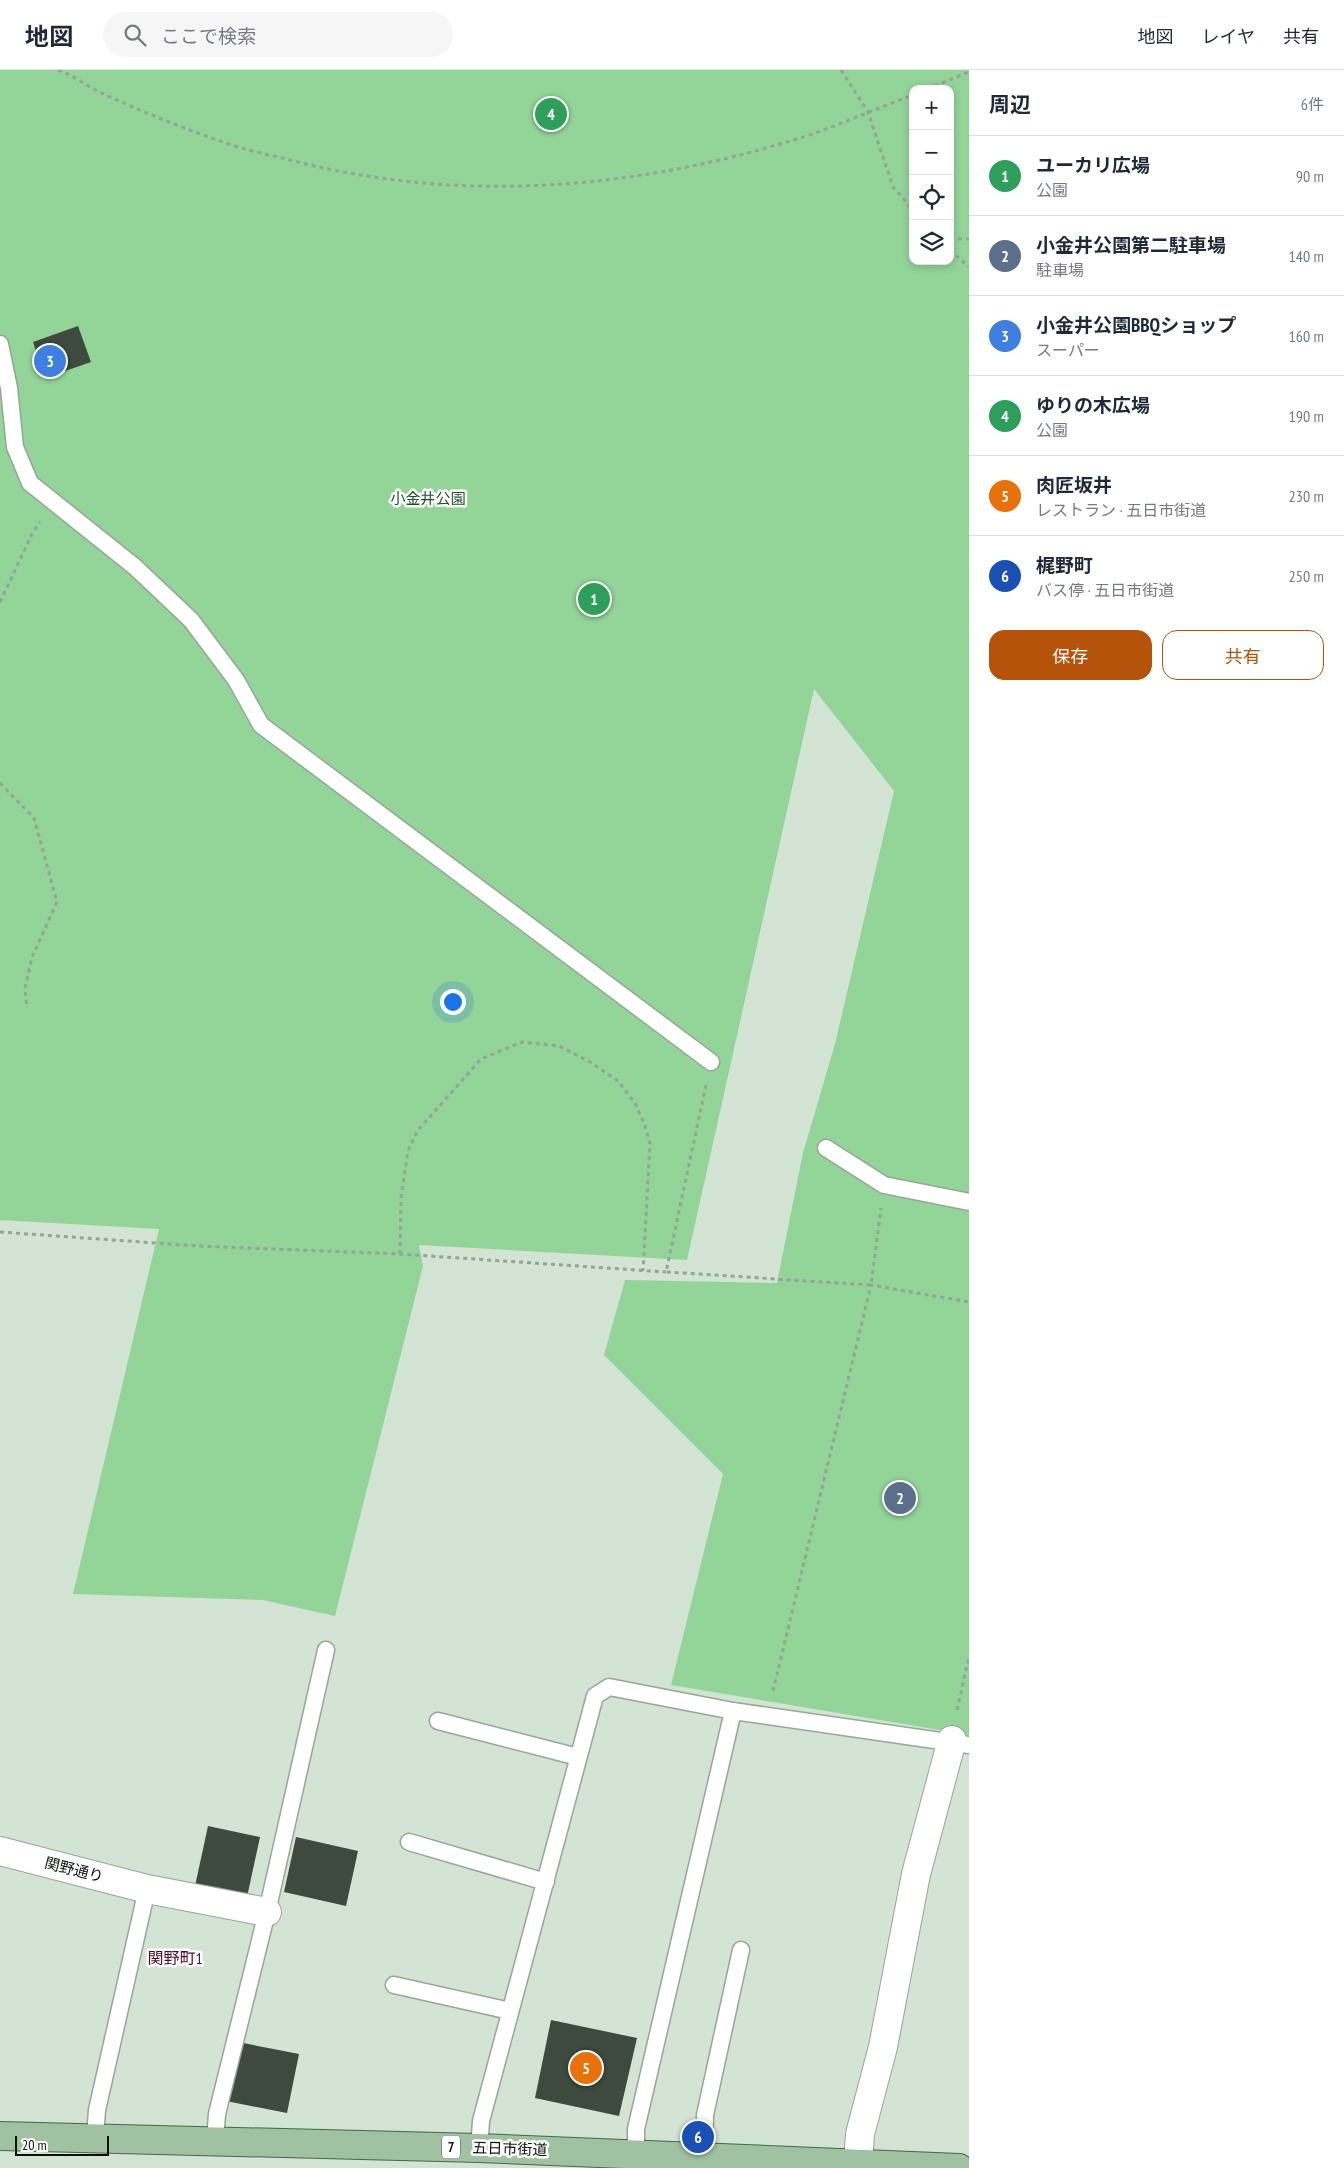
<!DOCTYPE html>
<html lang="ja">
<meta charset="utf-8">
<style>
:root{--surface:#fff;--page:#f6f6f7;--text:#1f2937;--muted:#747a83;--line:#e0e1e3;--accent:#b45309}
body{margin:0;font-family:"PT Sans Narrow","Noto Sans JP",sans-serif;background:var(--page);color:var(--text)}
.controls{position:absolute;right:15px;top:15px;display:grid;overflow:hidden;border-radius:10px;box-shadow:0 2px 8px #0003}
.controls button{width:45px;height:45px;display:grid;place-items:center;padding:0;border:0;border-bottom:1px solid var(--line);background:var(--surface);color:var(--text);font:25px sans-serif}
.scale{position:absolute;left:15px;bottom:12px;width:94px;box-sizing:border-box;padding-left:5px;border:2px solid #0b100b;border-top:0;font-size:14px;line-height:18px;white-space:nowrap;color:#0b100b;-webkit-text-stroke:4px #fff;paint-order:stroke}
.you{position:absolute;left:452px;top:931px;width:18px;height:18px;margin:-12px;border:4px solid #fff;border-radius:50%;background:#1a73e8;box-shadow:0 0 0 8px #1a73e833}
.badge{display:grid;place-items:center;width:32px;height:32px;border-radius:50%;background:var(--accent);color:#fff;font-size:16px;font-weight:700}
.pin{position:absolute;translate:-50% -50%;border:2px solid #fff;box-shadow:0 1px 5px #0006}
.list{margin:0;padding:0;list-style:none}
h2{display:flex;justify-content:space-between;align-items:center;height:65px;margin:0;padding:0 20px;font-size:21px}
h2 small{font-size:16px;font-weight:400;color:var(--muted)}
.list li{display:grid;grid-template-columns:32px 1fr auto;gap:15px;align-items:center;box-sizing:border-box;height:80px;padding:0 20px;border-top:1px solid var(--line)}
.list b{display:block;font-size:19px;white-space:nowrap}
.list p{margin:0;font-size:16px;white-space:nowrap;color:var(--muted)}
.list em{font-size:16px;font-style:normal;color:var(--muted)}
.actions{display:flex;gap:10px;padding:15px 20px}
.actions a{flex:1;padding:11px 0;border:1px solid var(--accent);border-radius:15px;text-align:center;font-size:18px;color:var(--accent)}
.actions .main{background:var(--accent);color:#fff}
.icon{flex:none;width:28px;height:28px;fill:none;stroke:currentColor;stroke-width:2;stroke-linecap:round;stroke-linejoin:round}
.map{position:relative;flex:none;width:969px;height:2098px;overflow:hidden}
header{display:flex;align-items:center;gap:30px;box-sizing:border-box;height:70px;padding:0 25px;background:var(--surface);border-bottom:1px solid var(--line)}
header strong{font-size:24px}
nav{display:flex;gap:28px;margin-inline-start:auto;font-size:18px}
.search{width:350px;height:45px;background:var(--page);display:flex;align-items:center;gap:12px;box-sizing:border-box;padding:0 18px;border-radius:28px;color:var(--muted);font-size:19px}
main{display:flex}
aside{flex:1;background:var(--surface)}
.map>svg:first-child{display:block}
</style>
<header>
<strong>地図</strong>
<div class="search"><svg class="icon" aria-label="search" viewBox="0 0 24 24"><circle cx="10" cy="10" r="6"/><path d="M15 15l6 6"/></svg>ここで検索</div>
<nav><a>地図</a><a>レイヤ</a><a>共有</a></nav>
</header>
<main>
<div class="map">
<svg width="969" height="2098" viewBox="0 0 969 2098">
<rect width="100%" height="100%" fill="#d3e3d4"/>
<path fill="#93d498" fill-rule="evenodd" d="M 0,0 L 969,0 L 969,1665 L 671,1615 L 723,1404 L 604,1285 L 625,1210 L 777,1213 L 803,1083 L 835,974 L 894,721 L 814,619 L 687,1190 L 419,1175 L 423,1196 L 335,1546 L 263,1530 L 73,1524 L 159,1159 L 0,1150 ZM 913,19 L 950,19 L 950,191 L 913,191 Z"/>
<path fill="#3d4a3d" d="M 78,256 L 91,292 L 45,308 L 33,272 Z
M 208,1756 L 260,1767 L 247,1827 L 195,1816 Z
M 296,1767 L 358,1781 L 346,1836 L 284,1822 Z
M 551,1950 L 637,1968 L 619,2046 L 535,2028 Z
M 238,1972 L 299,1984 L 287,2043 L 226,2031 Z"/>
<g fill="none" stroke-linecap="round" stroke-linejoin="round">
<defs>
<path id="service" d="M 0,274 L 9,318 L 15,377 L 30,413 L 135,497 L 191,550 L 236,610 L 261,655 L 711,992
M 826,1078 L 884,1115 L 969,1132
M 438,1651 L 578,1687
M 409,1772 L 546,1812
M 394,1915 L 510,1941
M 95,2067 L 97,2040 L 147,1819
M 215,2070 L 217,2044 L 267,1842 L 326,1580
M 479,2078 L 481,2051 L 595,1626 L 609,1617 L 733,1641 L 969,1675
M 636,2084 L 636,2059 L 733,1641
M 704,2087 L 705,2045 L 741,1880"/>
<path id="minor" d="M 0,1781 L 147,1819 L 267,1842
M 858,2094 L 860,2064 L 883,1977 L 916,1804 L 952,1670"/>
<path id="primary" d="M 0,2066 L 479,2078 L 959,2098"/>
</defs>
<use href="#service" stroke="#96a697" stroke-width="19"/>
<use href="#minor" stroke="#96a697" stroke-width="30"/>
<use href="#primary" stroke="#446846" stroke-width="30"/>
<path stroke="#96a397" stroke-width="3" stroke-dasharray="4 4" stroke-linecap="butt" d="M 58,0 C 75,6 89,18 106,25 C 145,43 185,59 226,73 C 245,80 266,84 286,89 C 460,135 639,120 809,65 C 844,53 878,38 913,25
M 841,0 L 868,42 L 893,117 L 913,140
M 927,19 L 969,2
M 950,169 L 969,169
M 950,180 L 969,197
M 0,532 L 32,464 L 40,452
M 0,713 L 34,748 L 57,832 L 32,887 L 25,918 L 27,938
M 706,1015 L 666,1202 L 871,1215 L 881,1138
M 0,1162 L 198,1176 L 400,1184 L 666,1202
M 400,1184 L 401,1127 L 408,1081 L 418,1060 L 481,989 L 522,972 L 559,976 L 590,992 L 618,1011 L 635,1033 L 645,1056 L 650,1074 L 643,1201
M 773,1621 L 871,1215 L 969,1232
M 957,1640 L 969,1587"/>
<use href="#service" stroke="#fff" stroke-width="16"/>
<use href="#minor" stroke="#fff" stroke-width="28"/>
<use href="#primary" stroke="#a1c1a3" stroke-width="28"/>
</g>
<g text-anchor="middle" stroke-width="5" stroke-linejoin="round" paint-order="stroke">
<rect fill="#fff" stroke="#545854" stroke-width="1" x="442" y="2065.5" width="18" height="23" rx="4"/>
<g font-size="14" font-weight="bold" fill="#0b100b">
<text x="451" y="2082">7</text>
</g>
<g font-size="15" fill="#1d5225" stroke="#fff">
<text x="428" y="434">小金井公園</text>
</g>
<g font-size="15" fill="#0b100b" stroke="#fff">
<text transform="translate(74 1800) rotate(14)" y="5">関野通り</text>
<text transform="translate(510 2079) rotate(2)" y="5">五日市街道</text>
</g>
<g font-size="16" fill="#4e0c2c" stroke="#fff">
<text x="175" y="1894">関野町1</text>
</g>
</g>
</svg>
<div class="controls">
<button>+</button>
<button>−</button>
<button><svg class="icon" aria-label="locate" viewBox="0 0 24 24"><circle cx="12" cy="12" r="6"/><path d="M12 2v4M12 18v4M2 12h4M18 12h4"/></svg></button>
<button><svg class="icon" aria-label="layers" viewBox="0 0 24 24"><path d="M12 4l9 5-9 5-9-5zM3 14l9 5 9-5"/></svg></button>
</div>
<div class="scale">20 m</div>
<div class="you"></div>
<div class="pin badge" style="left:594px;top:529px;background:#2e9e5b">1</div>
<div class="pin badge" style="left:900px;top:1428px;background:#5c6f8a">2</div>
<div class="pin badge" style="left:50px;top:291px;background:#3f7fe0">3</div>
<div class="pin badge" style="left:551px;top:44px;background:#2e9e5b">4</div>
<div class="pin badge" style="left:586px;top:1998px;background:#e8710a">5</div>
<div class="pin badge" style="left:698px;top:2067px;background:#1a4fb4">6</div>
</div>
<aside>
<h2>周辺<small>6件</small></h2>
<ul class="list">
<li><span class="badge" style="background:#2e9e5b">1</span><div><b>ユーカリ広場</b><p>公園</p></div><em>90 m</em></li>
<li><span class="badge" style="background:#5c6f8a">2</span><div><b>小金井公園第二駐車場</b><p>駐車場</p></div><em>140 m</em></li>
<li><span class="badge" style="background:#3f7fe0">3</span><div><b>小金井公園BBQショップ</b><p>スーパー</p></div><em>160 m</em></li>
<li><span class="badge" style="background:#2e9e5b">4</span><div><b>ゆりの木広場</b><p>公園</p></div><em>190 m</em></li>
<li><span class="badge" style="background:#e8710a">5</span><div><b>肉匠坂井</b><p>レストラン · 五日市街道</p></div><em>230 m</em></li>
<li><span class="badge" style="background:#1a4fb4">6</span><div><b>梶野町</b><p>バス停 · 五日市街道</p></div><em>250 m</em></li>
</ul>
<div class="actions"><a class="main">保存</a><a>共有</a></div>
</aside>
</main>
